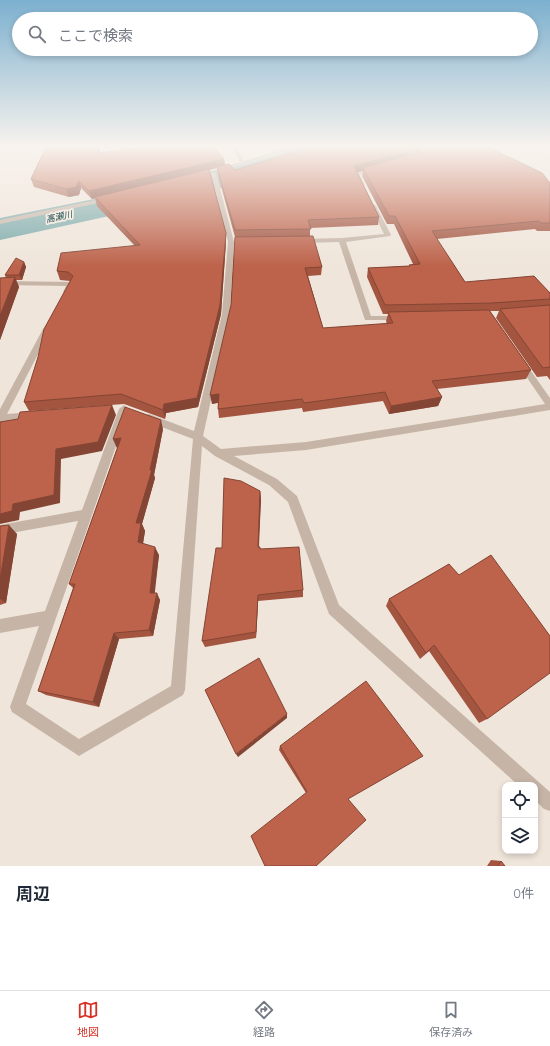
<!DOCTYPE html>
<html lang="ja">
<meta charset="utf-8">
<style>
:root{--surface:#fff;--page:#f2f2f3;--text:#1f2937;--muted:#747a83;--line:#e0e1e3;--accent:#d93025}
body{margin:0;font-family:Quicksand,"Noto Sans JP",sans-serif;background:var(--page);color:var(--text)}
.controls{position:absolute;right:12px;bottom:12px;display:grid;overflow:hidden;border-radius:8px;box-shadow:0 2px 6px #0003}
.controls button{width:36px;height:36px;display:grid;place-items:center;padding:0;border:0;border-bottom:1px solid var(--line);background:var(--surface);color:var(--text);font:20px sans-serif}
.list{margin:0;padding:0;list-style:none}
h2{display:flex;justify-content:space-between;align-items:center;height:52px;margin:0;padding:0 16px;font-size:17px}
h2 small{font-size:13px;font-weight:400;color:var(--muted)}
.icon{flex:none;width:22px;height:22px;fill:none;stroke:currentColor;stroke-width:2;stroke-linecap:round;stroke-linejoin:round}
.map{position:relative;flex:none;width:550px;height:866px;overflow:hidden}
.search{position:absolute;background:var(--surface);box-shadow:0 2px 6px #0003;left:12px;right:12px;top:12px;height:44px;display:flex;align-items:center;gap:10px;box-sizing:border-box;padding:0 14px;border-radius:22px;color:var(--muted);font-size:15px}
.sheet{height:124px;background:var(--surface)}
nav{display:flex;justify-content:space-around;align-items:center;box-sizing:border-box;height:56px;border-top:1px solid var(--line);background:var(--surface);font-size:11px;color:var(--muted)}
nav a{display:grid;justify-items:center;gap:2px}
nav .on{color:var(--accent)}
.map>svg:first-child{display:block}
</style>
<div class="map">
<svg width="550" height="866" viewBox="0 0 550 866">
<rect width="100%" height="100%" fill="#efe5da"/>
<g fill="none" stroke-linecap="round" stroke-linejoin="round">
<path fill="#7baaaa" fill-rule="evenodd" d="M 297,145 L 339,145 L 335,151 L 191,198 L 0,240 L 0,218 L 173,183 Z"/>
<path fill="#c6b5a7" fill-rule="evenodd" d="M 230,145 L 234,145 L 245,162 L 305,145 L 311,145 L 218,172 L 218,170 L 241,163 Z
M 373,167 L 378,168 L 360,175 L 365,185 L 360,186 L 354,174 Z
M 211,172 L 216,173 L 234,242 L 230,314 L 203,436 L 221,449 L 306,442 L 545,404 L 517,363 L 521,360 L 524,361 L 550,398 L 550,410 L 306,450 L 234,456 L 277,479 L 297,496 L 339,605 L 550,792 L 550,811 L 544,809 L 535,800 L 535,785 L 518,785 L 329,614 L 288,502 L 269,485 L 215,456 L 202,446 L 185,690 L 183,695 L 79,756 L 12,712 L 10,707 L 39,626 L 0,633 L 0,619 L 45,611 L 78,521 L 0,535 L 0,525 L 82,510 L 119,409 L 124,405 L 129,409 L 26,704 L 79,739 L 171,686 L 193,439 L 146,421 L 144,418 L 146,415 L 149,414 L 194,431 L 222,314 L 228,242 Z
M 110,197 L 112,198 L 112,200 L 0,224 L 0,220 Z
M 373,204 L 376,206 L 391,235 L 390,236 L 346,242 L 371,316 L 403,316 L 403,320 L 365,320 L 339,242 L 301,243 L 298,241 L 301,239 L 342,238 L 384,234 L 370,206 Z
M 0,281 L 71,282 L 75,284 L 70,294 L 67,294 L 63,292 L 66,286 L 4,285 L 0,287 Z
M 47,326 L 51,329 L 7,414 L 33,412 L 38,416 L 33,420 L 0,422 L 0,409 L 43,329 Z"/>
</g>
<path fill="#a35540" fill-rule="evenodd" d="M 47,145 L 99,145 L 100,153 L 224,159 L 225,165 L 235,170 L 318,145 L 490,148 L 550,183 L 550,231 L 537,231 L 535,229 L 437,239 L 465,282 L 550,293 L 550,380 L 547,376 L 537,377 L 496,318 L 499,311 L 490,311 L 531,370 L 526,379 L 437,389 L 442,397 L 438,406 L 389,414 L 383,401 L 303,412 L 302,408 L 219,418 L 218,409 L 218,403 L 212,404 L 231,305 L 235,237 L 218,175 L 217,168 L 209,170 L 226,233 L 226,242 L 221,314 L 198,407 L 166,413 L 165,419 L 124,404 L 29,411 L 24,402 L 70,281 L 60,280 L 57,271 L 135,246 L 97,206 L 95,198 L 92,199 L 81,188 L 79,195 L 69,197 L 34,187 L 31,179 ZM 363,171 L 362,176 L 387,224 L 394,224 L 413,264 L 409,265 L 409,266 L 368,268 L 367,277 L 383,314 L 388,314 L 386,321 L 387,324 L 323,328 L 308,276 L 321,275 L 322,267 L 310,236 L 310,228 L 378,225 L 379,217 L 357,172 Z
M 24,262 L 26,267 L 22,280 L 16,280 L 19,287 L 0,340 L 0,278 L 6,278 L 5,275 Z
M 163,429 L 154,475 L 155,478 L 142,524 L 145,531 L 143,543 L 159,555 L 154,593 L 160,600 L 153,636 L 119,639 L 99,707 L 46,695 L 38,691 L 73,588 L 69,584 L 117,448 L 113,439 Z
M 260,491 L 261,499 L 259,547 L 303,590 L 303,597 L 258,601 L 256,638 L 205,647 L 202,641 Z
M 0,526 L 17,534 L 6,603 L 0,605 Z
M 449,564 L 487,719 L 479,723 L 429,651 L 420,659 L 386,606 L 389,599 Z
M 280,746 L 423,756 L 306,793 L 279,750 Z
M 491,860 L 501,861 L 505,866 L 487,866 Z"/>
<path fill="#844534" d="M 98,145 L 99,145 L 101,161 L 99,153 Z
M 482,145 L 501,145 L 480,151 Z
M 420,148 L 419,155 L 363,168 L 363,171 L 353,173 L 354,166 Z
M 224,159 L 225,166 L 92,199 L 89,191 Z
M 79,181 L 81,188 L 79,195 L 69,197 L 66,189 Z
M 226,233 L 226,242 L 221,314 L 198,407 L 166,413 L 165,419 L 163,410 L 164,404 Z
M 24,262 L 26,267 L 22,280 L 19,275 Z
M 15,277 L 19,287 L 0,340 L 0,316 Z
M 219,394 L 220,402 L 212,404 L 210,395 Z
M 442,397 L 438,406 L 389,414 L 391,406 Z
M 112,405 L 116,415 L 102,451 L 61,459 L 60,503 L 20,512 L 19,520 L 0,524 L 0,514 L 13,504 L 56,449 Z
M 161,420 L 163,429 L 154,475 L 155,478 L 142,524 L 145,531 L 142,550 L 138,542 L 136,523 L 150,470 Z
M 121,438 L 124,447 L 117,448 L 113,439 Z
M 260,491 L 261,499 L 258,554 L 258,547 Z
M 9,525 L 17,534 L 6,603 L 0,599 L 0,580 Z
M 155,547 L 159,555 L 154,600 L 150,593 Z
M 157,593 L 160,600 L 153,636 L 149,630 Z
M 258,595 L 258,601 L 256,638 L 256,632 Z
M 114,633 L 119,639 L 99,707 L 93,702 Z
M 434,645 L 429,651 L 420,659 Z
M 287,714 L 287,718 L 238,757 L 236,754 Z"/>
<path fill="#bd634b" stroke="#844534" d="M 47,145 L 98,145 L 99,153 L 157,145 L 212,145 L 224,159 L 89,191 L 79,181 L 76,187 L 66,189 L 31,179 Z
M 318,145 L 484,145 L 542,173 L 550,183 L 550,223 L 541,223 L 539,221 L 432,231 L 465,282 L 534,276 L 550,293 L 550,299 L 492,303 L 385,305 L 368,268 L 410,266 L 409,265 L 420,264 L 395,216 L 389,216 L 363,168 L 420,152 L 420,148 L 354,166 L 379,217 L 308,220 L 311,229 L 235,230 L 217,167 L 229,164 L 235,170 Z
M 209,169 L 226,233 L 220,305 L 197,398 L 164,404 L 163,410 L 121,394 L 24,402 L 38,357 L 44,329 L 73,276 L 68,272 L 57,271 L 61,253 L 140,245 L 95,197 Z
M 313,236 L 322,267 L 305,268 L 323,328 L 393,323 L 388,312 L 489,310 L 531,370 L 432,381 L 442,397 L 391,406 L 385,392 L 304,403 L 302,399 L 218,409 L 219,394 L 210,395 L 231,305 L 235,237 Z
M 16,258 L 24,262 L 19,275 L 5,275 Z
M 15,277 L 0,316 L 0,278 Z
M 550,305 L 550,367 L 543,368 L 500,309 Z
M 112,405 L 98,442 L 56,449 L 54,495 L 13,504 L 12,511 L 0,514 L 0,422 L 18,419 L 20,412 Z
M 125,407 L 161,420 L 150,470 L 152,470 L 136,523 L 141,523 L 138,542 L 155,547 L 150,593 L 157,593 L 149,630 L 114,633 L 93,702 L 38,691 L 75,584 L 69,584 L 121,438 L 113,439 Z
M 224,478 L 241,481 L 260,491 L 258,547 L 260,547 L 260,549 L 299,547 L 303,590 L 258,595 L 256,632 L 202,641 L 216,548 L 222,548 Z
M 9,525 L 0,580 L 0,526 Z
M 491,555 L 550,636 L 550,673 L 487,719 L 434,645 L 426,653 L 389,599 L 449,564 L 459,575 Z
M 259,658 L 287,714 L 236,754 L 205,690 Z
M 366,681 L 423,756 L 348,799 L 366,820 L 316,866 L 265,866 L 251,836 L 307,792 L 280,746 Z
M 501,861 L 505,866 L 498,866 Z"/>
<linearGradient id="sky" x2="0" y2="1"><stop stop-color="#7cb0cf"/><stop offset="0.55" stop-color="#f8f3ee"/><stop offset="1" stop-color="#f8f3ee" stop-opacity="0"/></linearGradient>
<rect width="550" height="266" fill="url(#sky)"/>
<g text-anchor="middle" stroke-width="3.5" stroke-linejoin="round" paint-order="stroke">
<g font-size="9" font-style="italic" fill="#205052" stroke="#f8efe6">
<text transform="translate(59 217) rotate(-12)" y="3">高瀬川</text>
</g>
</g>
</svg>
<div class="controls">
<button><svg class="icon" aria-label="locate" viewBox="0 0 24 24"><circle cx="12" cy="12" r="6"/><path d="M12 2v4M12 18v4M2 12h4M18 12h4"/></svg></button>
<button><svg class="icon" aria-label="layers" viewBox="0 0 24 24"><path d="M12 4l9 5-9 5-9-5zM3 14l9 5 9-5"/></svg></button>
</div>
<div class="search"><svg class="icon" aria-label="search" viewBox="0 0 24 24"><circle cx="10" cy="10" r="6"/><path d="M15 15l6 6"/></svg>ここで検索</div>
</div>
<section class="sheet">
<h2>周辺<small>0件</small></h2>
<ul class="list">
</ul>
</section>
<nav>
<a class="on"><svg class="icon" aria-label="map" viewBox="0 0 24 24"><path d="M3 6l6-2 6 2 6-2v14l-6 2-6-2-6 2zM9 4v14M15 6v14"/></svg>地図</a>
<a><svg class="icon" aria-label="directions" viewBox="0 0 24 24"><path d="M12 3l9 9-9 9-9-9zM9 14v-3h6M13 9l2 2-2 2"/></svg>経路</a>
<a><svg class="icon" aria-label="saved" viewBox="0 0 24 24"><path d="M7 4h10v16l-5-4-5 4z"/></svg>保存済み</a>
</nav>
